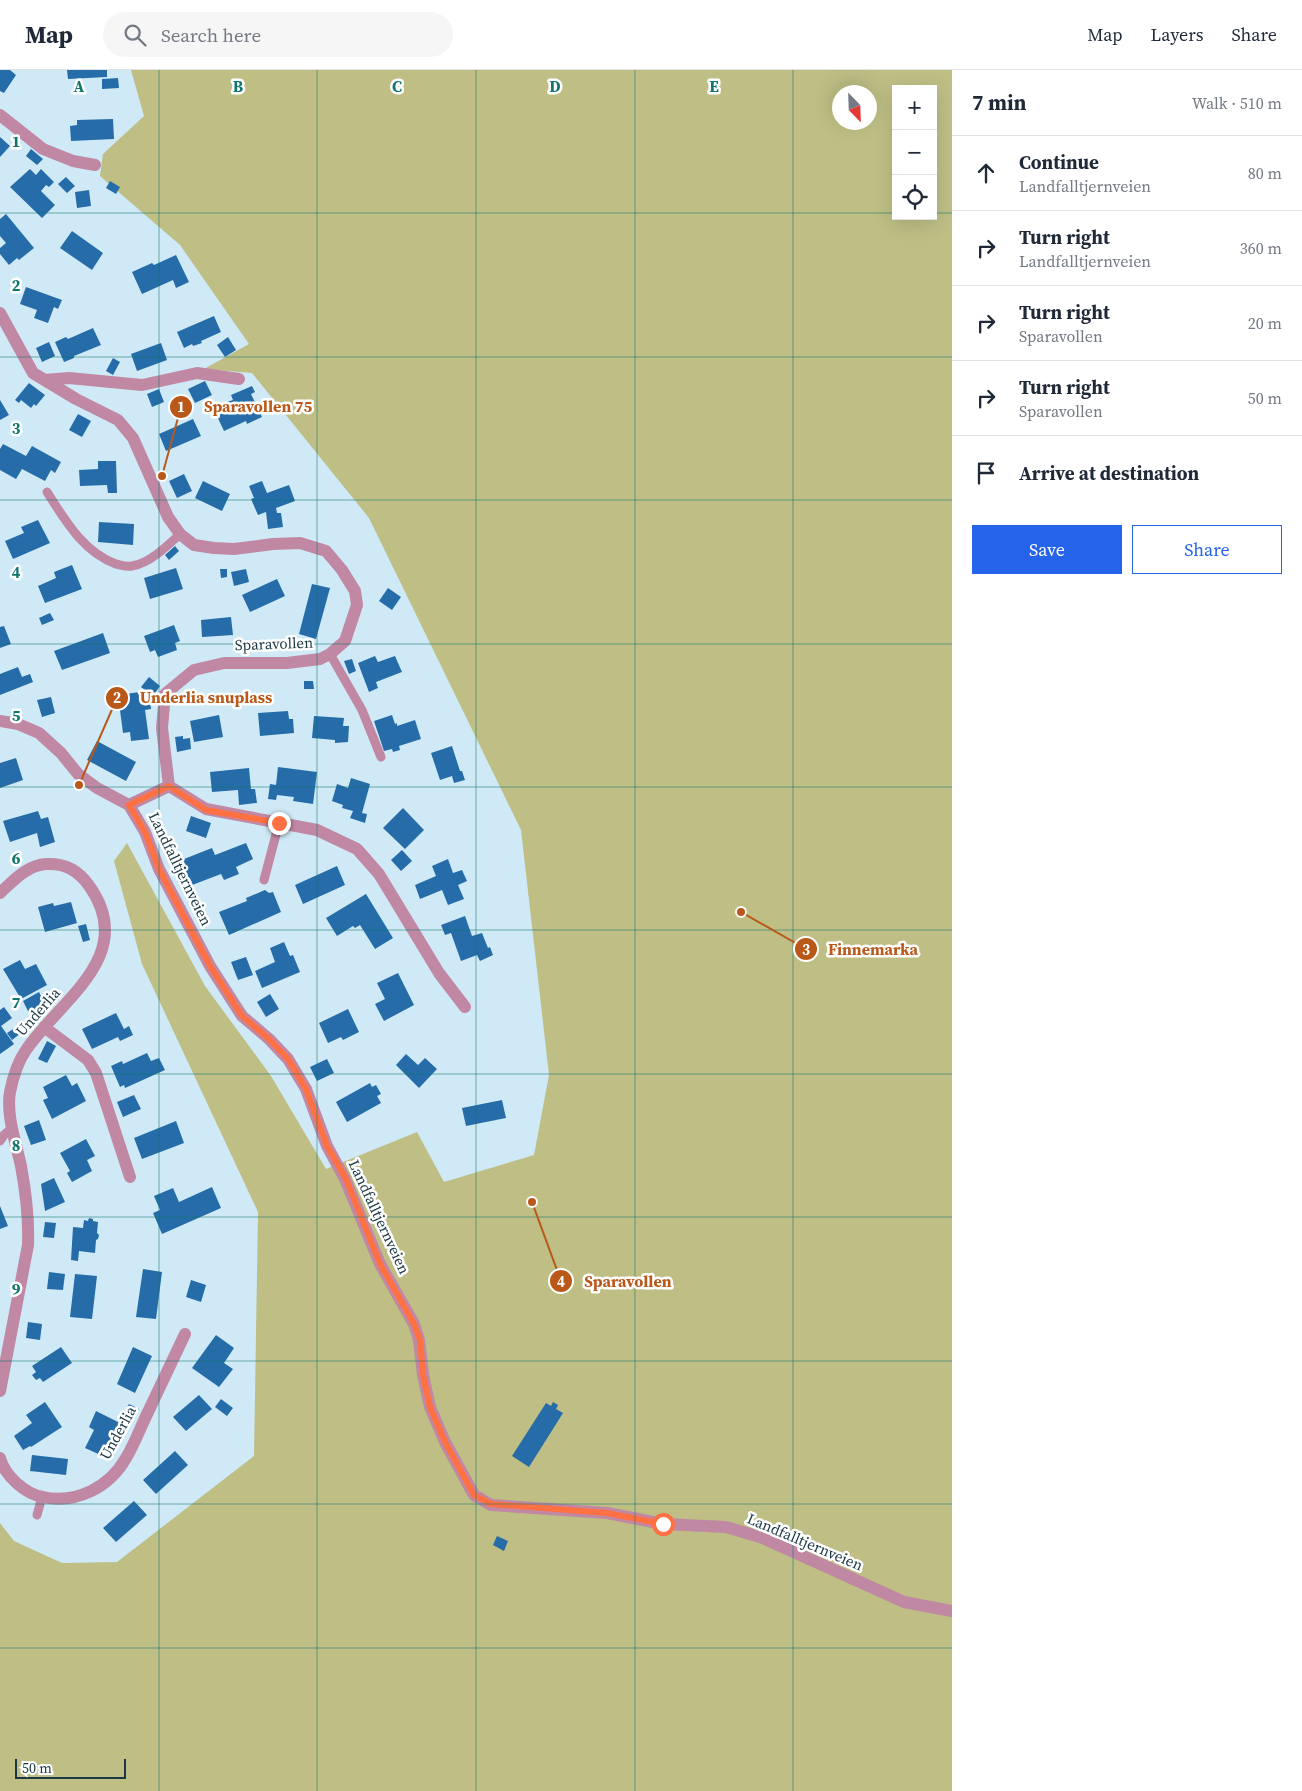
<!DOCTYPE html>
<meta charset="utf-8">
<style>
:root{--surface:#fff;--page:#f6f6f7;--text:#1f2937;--muted:#747a83;--line:#e0e1e3;--accent:#2563eb}
body{margin:0;font-family:"Source Serif 4",serif;background:var(--page);color:var(--text)}
.controls{position:absolute;right:15px;top:15px;display:grid;overflow:hidden;border-radius:0px;box-shadow:0 5px 20px #0002}
.controls button{width:45px;height:45px;display:grid;place-items:center;padding:0;border:0;border-bottom:1px solid var(--line);background:var(--surface);color:var(--text);font:25px sans-serif}
.compass{position:absolute;left:832px;top:15px;width:45px;height:45px;border-radius:50%;background:var(--surface);box-shadow:0 5px 20px #0002;rotate:157deg}
.scale{position:absolute;left:15px;bottom:12px;width:111px;box-sizing:border-box;padding-left:5px;border:2px solid #1a3743;border-top:0;font-size:14px;line-height:18px;white-space:nowrap;color:#1a3743;-webkit-text-stroke:4px #fff;paint-order:stroke}
.stop{position:absolute;width:15px;height:15px;margin:-11px;border:4px solid #ff7043;border-radius:50%;background:#fff}
.stop.end{background:#ff7043;border-color:#fff;box-shadow:0 1px 5px #0008}
.list{margin:0;padding:0;list-style:none}
h2{display:flex;justify-content:space-between;align-items:center;height:65px;margin:0;padding:0 20px;font-size:21px}
h2 small{font-size:16px;font-weight:400;color:var(--muted)}
.list li{display:grid;grid-template-columns:32px 1fr auto;gap:15px;align-items:center;box-sizing:border-box;height:75px;padding:0 20px;border-top:1px solid var(--line)}
.list b{display:block;font-size:19px;white-space:nowrap}
.list p{margin:0;font-size:16px;white-space:nowrap;color:var(--muted)}
.list em{font-size:16px;font-style:normal;color:var(--muted)}
.actions{display:flex;gap:10px;padding:15px 20px}
.actions a{flex:1;padding:11px 0;border:1px solid var(--accent);border-radius:0px;text-align:center;font-size:18px;color:var(--accent)}
.actions .main{background:var(--accent);color:#fff}
.icon{flex:none;width:28px;height:28px;fill:none;stroke:currentColor;stroke-width:2;stroke-linecap:round;stroke-linejoin:round}
.map{position:relative;flex:none;width:952px;height:1721px;overflow:hidden}
header{display:flex;align-items:center;gap:30px;box-sizing:border-box;height:70px;padding:0 25px;background:var(--surface);border-bottom:1px solid var(--line)}
header strong{font-size:24px}
nav{display:flex;gap:28px;margin-inline-start:auto;font-size:18px}
.search{width:350px;height:45px;background:var(--page);display:flex;align-items:center;gap:12px;box-sizing:border-box;padding:0 18px;border-radius:28px;color:var(--muted);font-size:19px}
main{display:flex}
aside{flex:1;background:var(--surface)}
.map>svg:first-child{display:block}
</style>
<header>
<strong>Map</strong>
<div class="search"><svg class="icon" aria-label="search" viewBox="0 0 24 24"><circle cx="10" cy="10" r="6"/><path d="M15 15l6 6"/></svg>Search here</div>
<nav><a>Map</a><a>Layers</a><a>Share</a></nav>
</header>
<main>
<div class="map">
<svg width="952" height="1721" viewBox="0 0 952 1721">
<rect width="100%" height="100%" fill="#cfeaf6"/>
<path fill="#bebe85" fill-rule="evenodd" d="M 131,0 L 952,0 L 952,1721 L 0,1721 L 0,1453 L 14,1471 L 62,1493 L 117,1492 L 254,1386 L 258,1142 L 142,894 L 114,791 L 127,773 L 205,916 L 271,1006 L 326,1099 L 417,1062 L 444,1112 L 534,1085 L 549,1005 L 521,760 L 369,448 L 252,303 L 204,299 L 249,274 L 180,175 L 100,106 L 103,84 L 144,46 ZM 896,19 L 933,19 L 933,146 L 896,146 ZM 839,22 L 869,22 L 869,52 L 839,52 Z"/>
<path fill="#256ca9" d="M 0,0 L 10,0 L 16,5 L 4,23 L 0,21 Z
M 67,0 L 107,0 L 107,7 L 68,9 Z
M 118,8 L 119,18 L 102,19 L 102,9 Z
M 113,49 L 114,69 L 71,71 L 70,56 L 77,55 L 77,50 Z
M 0,67 L 10,76 L 0,87 Z
M 31,79 L 43,89 L 37,95 L 26,86 Z
M 30,99 L 36,105 L 41,99 L 54,112 L 49,117 L 46,115 L 41,121 L 55,135 L 42,148 L 10,117 Z
M 66,107 L 75,116 L 67,123 L 58,114 Z
M 110,111 L 120,117 L 116,124 L 106,118 Z
M 89,120 L 91,136 L 77,138 L 75,122 Z
M 6,144 L 34,178 L 19,190 L 17,188 L 9,195 L 0,184 L 0,178 L 6,173 L 0,166 L 0,149 Z
M 72,161 L 103,183 L 92,200 L 60,178 Z
M 176,185 L 189,212 L 176,218 L 173,210 L 142,224 L 132,202 L 152,193 L 154,195 Z
M 26,217 L 62,230 L 58,239 L 54,237 L 48,253 L 34,248 L 37,240 L 20,234 Z
M 214,246 L 221,262 L 201,271 L 202,273 L 193,276 L 192,274 L 184,278 L 177,262 Z
M 93,258 L 101,275 L 74,286 L 74,288 L 64,292 L 55,272 L 66,267 L 68,269 Z
M 228,267 L 236,280 L 225,287 L 217,275 Z
M 49,272 L 55,286 L 42,292 L 36,278 Z
M 161,273 L 167,290 L 137,301 L 131,284 Z
M 113,288 L 120,292 L 113,305 L 106,301 Z
M 205,311 L 212,325 L 195,333 L 188,319 Z
M 29,313 L 45,325 L 36,336 L 34,334 L 31,338 L 21,330 L 19,333 L 15,330 Z
M 252,316 L 255,322 L 251,324 L 262,347 L 247,354 L 246,351 L 224,361 L 215,342 L 228,336 L 227,332 L 233,330 L 231,325 Z
M 159,319 L 164,332 L 152,337 L 147,324 Z
M 0,330 L 9,345 L 0,350 Z
M 78,344 L 91,351 L 82,367 L 69,360 Z
M 193,349 L 201,366 L 166,381 L 159,364 Z
M 3,374 L 26,386 L 32,376 L 61,392 L 55,403 L 51,400 L 45,411 L 22,399 L 16,409 L 0,400 L 0,379 Z
M 98,391 L 116,391 L 117,423 L 108,423 L 107,415 L 80,416 L 79,400 L 98,399 Z
M 184,404 L 192,421 L 177,428 L 169,411 Z
M 203,411 L 230,424 L 222,441 L 195,428 Z
M 262,411 L 267,423 L 289,415 L 295,431 L 276,438 L 277,443 L 281,443 L 283,457 L 268,459 L 266,442 L 258,445 L 251,429 L 254,428 L 249,416 Z
M 38,450 L 50,473 L 13,489 L 5,471 L 24,463 L 21,457 Z
M 99,452 L 134,454 L 133,475 L 98,472 Z
M 175,476 L 179,481 L 169,490 L 165,485 Z
M 72,495 L 82,519 L 45,533 L 38,516 L 56,508 L 54,502 Z
M 176,498 L 183,519 L 150,529 L 144,508 Z
M 220,499 L 227,499 L 227,507 L 221,508 Z
M 246,499 L 249,512 L 234,516 L 231,502 Z
M 277,509 L 285,526 L 250,542 L 242,525 Z
M 312,514 L 330,518 L 316,569 L 299,564 Z
M 388,518 L 401,527 L 392,540 L 379,531 Z
M 50,543 L 54,550 L 42,555 L 39,548 Z
M 231,547 L 233,565 L 202,567 L 201,550 Z
M 174,555 L 180,571 L 175,573 L 177,580 L 158,587 L 155,580 L 150,582 L 144,566 Z
M 4,556 L 11,574 L 0,578 L 0,557 Z
M 103,563 L 110,583 L 62,600 L 54,581 Z
M 375,586 L 378,592 L 395,586 L 402,602 L 376,612 L 378,618 L 369,622 L 358,593 Z
M 352,589 L 356,601 L 349,604 L 344,591 Z
M 18,597 L 22,607 L 30,604 L 33,612 L 0,625 L 0,604 Z
M 149,607 L 160,616 L 153,626 L 141,617 Z
M 304,611 L 313,611 L 314,619 L 304,619 Z
M 140,622 L 142,631 L 150,629 L 151,639 L 145,640 L 149,669 L 131,671 L 130,662 L 123,663 L 118,625 Z
M 51,627 L 55,643 L 42,647 L 37,630 Z
M 288,641 L 289,649 L 293,649 L 294,663 L 260,666 L 258,643 Z
M 219,645 L 223,667 L 194,672 L 190,651 Z
M 392,645 L 395,654 L 397,653 L 397,656 L 415,650 L 421,669 L 399,676 L 400,680 L 393,682 L 392,679 L 384,681 L 374,651 Z
M 314,646 L 344,648 L 343,656 L 349,656 L 348,672 L 335,673 L 335,670 L 312,668 Z
M 183,666 L 183,669 L 190,668 L 191,679 L 177,682 L 175,667 Z
M 97,671 L 136,692 L 126,711 L 87,690 Z
M 452,676 L 460,701 L 462,701 L 465,710 L 454,713 L 452,706 L 440,710 L 431,683 Z
M 16,688 L 23,710 L 0,718 L 0,693 Z
M 278,697 L 317,702 L 313,734 L 293,731 L 294,727 L 277,725 L 276,730 L 268,729 L 270,714 L 276,715 Z
M 249,698 L 251,719 L 255,719 L 257,733 L 239,735 L 238,720 L 212,722 L 210,702 Z
M 351,708 L 370,714 L 362,743 L 367,744 L 365,753 L 350,748 L 353,741 L 342,738 L 343,735 L 332,731 L 337,714 L 348,718 Z
M 403,738 L 424,760 L 405,779 L 383,758 Z
M 38,741 L 41,749 L 48,747 L 55,772 L 40,777 L 37,763 L 10,772 L 3,751 Z
M 191,746 L 211,753 L 206,768 L 186,761 Z
M 246,773 L 253,789 L 236,797 L 239,804 L 224,810 L 221,804 L 187,817 L 183,807 L 185,806 L 179,791 L 212,778 L 215,785 Z
M 402,780 L 412,791 L 401,801 L 391,790 Z
M 448,789 L 453,803 L 462,800 L 467,811 L 458,815 L 464,829 L 448,835 L 442,820 L 420,829 L 415,815 L 436,806 L 432,796 Z
M 337,796 L 345,815 L 303,834 L 295,815 Z
M 265,820 L 269,823 L 273,822 L 281,842 L 229,865 L 219,842 L 247,831 L 246,828 Z
M 366,824 L 393,868 L 375,879 L 360,855 L 355,858 L 353,856 L 337,866 L 326,848 Z
M 71,832 L 77,853 L 45,862 L 38,837 L 53,833 L 54,836 Z
M 465,846 L 472,866 L 482,863 L 488,878 L 490,877 L 493,885 L 480,891 L 477,885 L 461,891 L 451,863 L 445,865 L 441,855 Z
M 86,854 L 90,870 L 83,872 L 78,856 Z
M 284,872 L 290,886 L 293,885 L 300,902 L 262,918 L 255,901 L 275,892 L 270,878 Z
M 246,887 L 253,905 L 238,910 L 231,892 Z
M 20,890 L 25,899 L 36,894 L 47,915 L 21,929 L 3,899 Z
M 398,903 L 414,935 L 384,951 L 375,934 L 385,929 L 377,913 Z
M 39,922 L 46,936 L 30,945 L 23,931 Z
M 270,924 L 279,939 L 266,947 L 257,932 Z
M 4,937 L 12,948 L 1,956 L 14,974 L 0,984 L 0,940 Z
M 348,939 L 359,962 L 343,970 L 341,967 L 328,973 L 319,953 Z
M 116,943 L 124,959 L 129,956 L 133,965 L 120,971 L 118,967 L 92,979 L 82,959 Z
M 16,957 L 21,963 L 12,970 L 7,963 Z
M 47,971 L 56,976 L 47,993 L 38,989 Z
M 147,983 L 151,991 L 159,988 L 165,1000 L 125,1018 L 124,1015 L 120,1017 L 111,996 L 122,991 L 123,994 Z
M 406,984 L 418,995 L 425,988 L 437,999 L 419,1018 L 396,995 Z
M 327,989 L 334,1003 L 317,1011 L 310,997 Z
M 66,1005 L 72,1016 L 77,1013 L 86,1031 L 52,1049 L 43,1030 L 48,1028 L 43,1017 Z
M 370,1013 L 372,1017 L 376,1015 L 381,1024 L 377,1026 L 381,1033 L 347,1052 L 336,1032 Z
M 134,1025 L 141,1039 L 123,1047 L 117,1032 Z
M 502,1030 L 506,1048 L 466,1056 L 462,1038 Z
M 39,1050 L 46,1070 L 31,1075 L 24,1056 Z
M 176,1051 L 184,1073 L 142,1089 L 134,1068 Z
M 86,1069 L 95,1086 L 87,1090 L 92,1101 L 72,1112 L 67,1103 L 70,1101 L 60,1083 Z
M 54,1108 L 65,1132 L 45,1141 L 41,1114 Z
M 212,1117 L 221,1138 L 162,1164 L 153,1143 L 160,1140 L 154,1126 L 173,1118 L 179,1132 Z
M 0,1136 L 8,1156 L 0,1159 Z
M 89,1148 L 93,1149 L 93,1151 L 98,1152 L 97,1163 L 99,1165 L 98,1169 L 96,1170 L 95,1183 L 79,1181 L 78,1191 L 71,1190 L 73,1157 L 83,1158 L 84,1150 L 88,1151 Z
M 45,1152 L 56,1153 L 54,1168 L 43,1167 Z
M 143,1199 L 162,1202 L 156,1249 L 136,1247 Z
M 49,1202 L 65,1204 L 63,1220 L 47,1219 Z
M 75,1204 L 97,1206 L 92,1249 L 70,1247 Z
M 191,1210 L 206,1215 L 201,1232 L 186,1227 Z
M 28,1252 L 42,1254 L 40,1270 L 26,1268 Z
M 216,1265 L 234,1278 L 224,1293 L 233,1299 L 219,1317 L 192,1298 Z
M 61,1277 L 72,1293 L 43,1312 L 40,1308 L 36,1310 L 32,1305 L 36,1302 L 32,1296 Z
M 133,1277 L 152,1286 L 135,1323 L 117,1314 Z
M 199,1325 L 212,1339 L 186,1361 L 173,1347 Z
M 221,1329 L 233,1338 L 227,1346 L 215,1337 Z
M 45,1332 L 62,1357 L 31,1377 L 30,1376 L 23,1380 L 14,1366 L 32,1353 L 26,1345 Z
M 553,1332 L 558,1335 L 556,1339 L 563,1343 L 529,1397 L 512,1386 L 546,1333 L 551,1336 Z
M 129,1334 L 139,1339 L 132,1352 L 122,1347 Z
M 96,1341 L 122,1354 L 105,1387 L 85,1378 L 94,1360 L 89,1357 Z
M 175,1381 L 188,1395 L 156,1424 L 143,1410 Z
M 32,1385 L 68,1389 L 66,1405 L 30,1401 Z
M 134,1431 L 147,1445 L 116,1472 L 103,1458 Z
M 497,1466 L 508,1471 L 504,1481 L 493,1475 Z"/>
<g fill="none" stroke-linecap="round" stroke-linejoin="round">
<path stroke="#c188a4" stroke-width="9" d="M 47,422 C 65,450 83,482 116,494 C 121,495 126,497 132,496 C 150,493 167,476 180,464
M 330,584 L 362,640 L 381,687
M 264,810 L 279,753
M 0,1071 L 4,1065 L 12,1058
M 37,1445 L 42,1427"/>
<path stroke="#c188a4" stroke-width="12" d="M 0,45 L 43,79 L 73,91 L 95,95
M 0,243 L 33,303 L 76,329 L 118,350 L 133,368 L 168,447 L 180,464 L 194,475 L 214,478 L 234,479 L 273,474 L 300,473 L 326,481 L 342,500 L 355,521 L 357,535 L 345,571 L 330,584 L 320,589 L 287,593 L 224,593 L 194,600 L 165,624 L 162,658 L 169,716 L 206,739 L 317,760 L 357,779 L 379,804 L 439,903 L 465,937
M 44,310 L 69,308 L 142,315 L 197,303 L 239,309
M 0,651 L 18,654 L 39,663 L 61,683 L 78,704 L 97,718 L 129,735 L 145,762 L 159,799 L 210,896 L 242,946 L 269,969 L 288,989 L 306,1019 L 327,1076 L 345,1109 L 380,1194 L 414,1254 L 419,1270 L 423,1305 L 430,1337 L 445,1372 L 474,1425 L 491,1435 L 607,1443 L 663,1454 L 726,1457 L 763,1468 L 904,1532 L 952,1541
M 129,735 L 169,716
M 0,823 C 13,811 27,795 46,794 C 66,793 79,801 90,817 C 138,886 59,931 26,980 C 17,993 13,1007 10,1022 C 6,1045 16,1073 21,1096 C 26,1123 29,1148 28,1175 L 0,1321
M 44,957 L 88,990 L 96,1003 L 130,1107
M 0,1388 C 5,1406 25,1424 43,1427 C 76,1434 109,1418 126,1388 C 135,1373 141,1356 149,1340 C 161,1315 173,1289 185,1264"/>
</g>
<g fill="none" stroke-linecap="round" stroke-linejoin="round">
<path stroke="#ff7043" stroke-width="6" d="M 279,753 L 206,740 L 169,716 L 129,735 L 145,762 L 159,799 L 210,896 L 242,946 L 269,969 L 288,989 L 306,1019 L 327,1076 L 346,1109 L 380,1194 L 414,1254 L 420,1270 L 423,1305 L 430,1337 L 445,1372 L 474,1425 L 491,1434 L 607,1443 L 663,1454"/>
</g>
<path fill="none" stroke="#0f766e" stroke-width="1" stroke-opacity="0.55" d="M 159,0 L 159,1721M 317,0 L 317,1721M 476,0 L 476,1721M 635,0 L 635,1721M 793,0 L 793,1721M 0,143 L 896,143M 933,143 L 952,143M 0,287 L 952,287M 0,430 L 952,430M 0,574 L 952,574M 0,717 L 952,717M 0,860 L 952,860M 0,1004 L 952,1004M 0,1147 L 952,1147M 0,1291 L 952,1291M 0,1434 L 952,1434M 0,1578 L 952,1578"/>
<g text-anchor="middle" stroke-width="5" stroke-linejoin="round" paint-order="stroke">
<g font-size="15" fill="#1a3743" stroke="#fff">
<text transform="translate(274 574) rotate(-2)" y="5">Sparavollen</text>
<text transform="translate(180 799) rotate(64)" y="5">Landfalltjernveien</text>
<text transform="translate(38 942) rotate(-49)" y="5">Underlia</text>
<text transform="translate(379 1147) rotate(65)" y="5">Landfalltjernveien</text>
<text transform="translate(118 1363) rotate(-61)" y="5">Underlia</text>
<text transform="translate(805 1472) rotate(23)" y="5">Landfalltjernveien</text>
</g>
</g>
<g font-size="16" text-anchor="middle" font-weight="bold" fill="#0f766e" stroke="#fff" stroke-width="5" stroke-linejoin="round" paint-order="stroke">
<text x="79" y="22">A</text>
<text x="238" y="22">B</text>
<text x="397" y="22">C</text>
<text x="555" y="22">D</text>
<text x="714" y="22">E</text>
<text x="16" y="77">1</text>
<text x="16" y="221">2</text>
<text x="16" y="364">3</text>
<text x="16" y="508">4</text>
<text x="16" y="651">5</text>
<text x="16" y="794">6</text>
<text x="16" y="938">7</text>
<text x="16" y="1081">8</text>
<text x="16" y="1225">9</text>
</g>
<path fill="none" stroke="#b95818" stroke-width="2" d="M162 406L181 337M79 715L117 628M741 842L806 879M532 1132L561 1211"/>
<g fill="#b95818" stroke="#fff" stroke-width="2">
<circle cx="162" cy="406" r="5"/>
<circle cx="79" cy="715" r="5"/>
<circle cx="741" cy="842" r="5"/>
<circle cx="532" cy="1132" r="5"/>
<circle cx="181" cy="337" r="12"/>
<circle cx="117" cy="628" r="12"/>
<circle cx="806" cy="879" r="12"/>
<circle cx="561" cy="1211" r="12"/>
</g>
<g font-size="15" text-anchor="middle" font-weight="bold" fill="#fff">
<text x="181" y="342">1</text>
<text x="117" y="633">2</text>
<text x="806" y="885">3</text>
<text x="561" y="1217">4</text>
</g>
<g font-size="16" text-anchor="middle" font-weight="bold" fill="#b95818" stroke="#fff" stroke-width="5" stroke-linejoin="round" paint-order="stroke">
<text x="258" y="342">Sparavollen 75</text>
<text x="206" y="633">Underlia snuplass</text>
<text x="873" y="885">Finnemarka</text>
<text x="628" y="1217">Sparavollen</text>
</g>
</svg>
<div class="controls">
<button>+</button>
<button>−</button>
<button><svg class="icon" aria-label="locate" viewBox="0 0 24 24"><circle cx="12" cy="12" r="6"/><path d="M12 2v4M12 18v4M2 12h4M18 12h4"/></svg></button>
</div>
<svg class="compass" viewBox="-18 -18 36 36"><path d="M0-13l5 13h-10z" fill="#e53935"/><path d="M0 13l5-13h-10z" fill="#747a83"/></svg>
<div class="scale">50 m</div>
<div class="stop" style="left:663px;top:1454px"></div>
<div class="stop end" style="left:279px;top:753px"></div>
</div>
<aside>
<h2>7 min<small>Walk · 510 m</small></h2>
<ul class="list">
<li><svg class="icon" aria-label="ahead" viewBox="0 0 24 24"><path d="M12 20V5M6 11l6-6 6 6"/></svg><div><b>Continue</b><p>Landfalltjernveien</p></div><em>80 m</em></li>
<li><svg class="icon" aria-label="right" viewBox="0 0 24 24"><path d="M7 20v-9h11M14 6l5 5-5 5"/></svg><div><b>Turn right</b><p>Landfalltjernveien</p></div><em>360 m</em></li>
<li><svg class="icon" aria-label="right" viewBox="0 0 24 24"><path d="M7 20v-9h11M14 6l5 5-5 5"/></svg><div><b>Turn right</b><p>Sparavollen</p></div><em>20 m</em></li>
<li><svg class="icon" aria-label="right" viewBox="0 0 24 24"><path d="M7 20v-9h11M14 6l5 5-5 5"/></svg><div><b>Turn right</b><p>Sparavollen</p></div><em>50 m</em></li>
<li><svg class="icon" aria-label="arrive" viewBox="0 0 24 24"><path d="M6 21V4h12l-3 4 3 4H6"/></svg><div><b>Arrive at destination</b></div></li>
</ul>
<div class="actions"><a class="main">Save</a><a>Share</a></div>
</aside>
</main>
